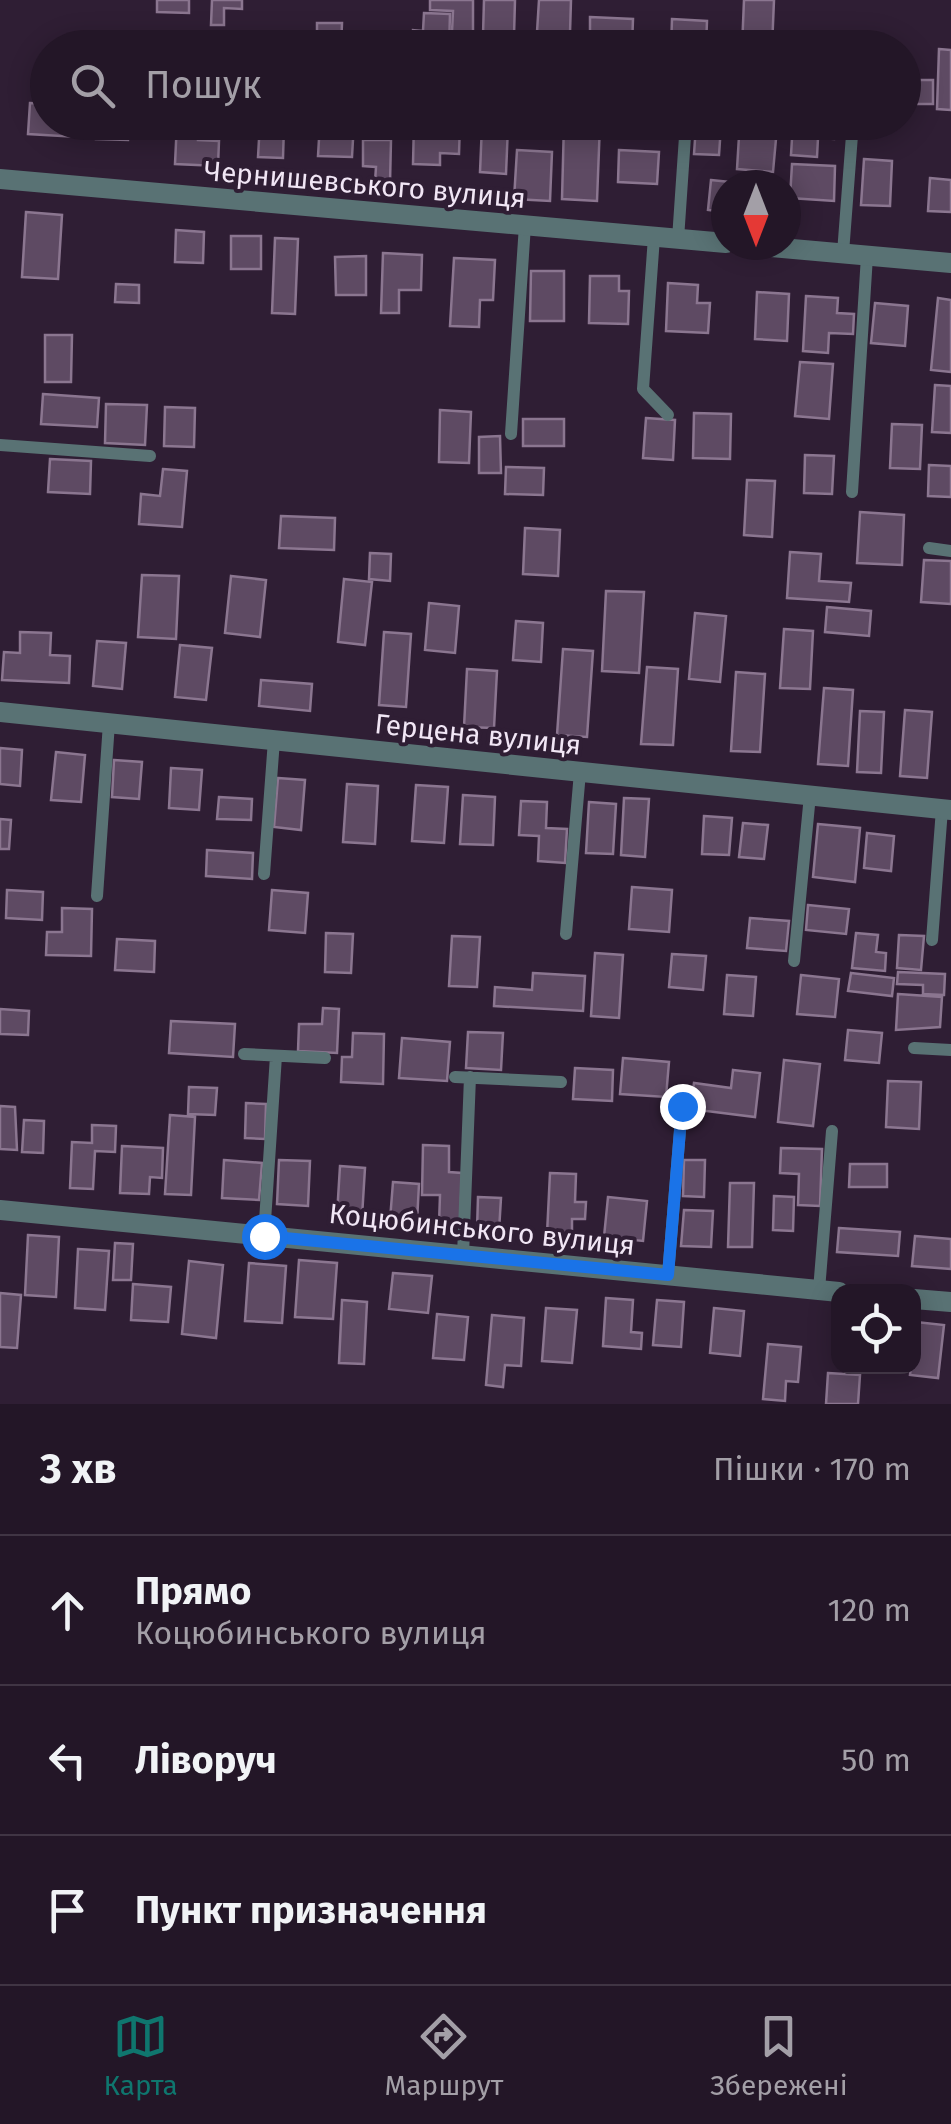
<!DOCTYPE html>
<html lang="uk">
<meta charset="utf-8">
<style>
:root{--surface:#231627;--page:#2f2333;--text:#f1f3f6;--muted:#a39fa7;--line:#403544;--accent:#0f766e}
body{margin:0;font-family:"Fira Sans",sans-serif;background:var(--page);color:var(--text)}
.controls{position:absolute;right:30px;bottom:30px;display:grid;overflow:hidden;border-radius:20px;box-shadow:0 5px 25px #0003}
.controls button{width:90px;height:90px;display:grid;place-items:center;padding:0;border:0;border-bottom:2px solid var(--line);background:var(--surface);color:var(--text);font:50px sans-serif}
.compass{position:absolute;left:711px;top:170px;width:90px;height:90px;border-radius:50%;background:var(--surface);box-shadow:0 5px 25px #0003;rotate:180deg}
.stop{position:absolute;width:30px;height:30px;margin:-22px;border:8px solid #1a73e8;border-radius:50%;background:#fff}
.stop.end{background:#1a73e8;border-color:#fff;box-shadow:0 2px 10px #0008}
.list{margin:0;padding:0;list-style:none}
h2{display:flex;justify-content:space-between;align-items:center;height:130px;margin:0;padding:0 40px;font-size:42px}
h2 small{font-size:32px;font-weight:400;color:var(--muted)}
.list li{display:grid;grid-template-columns:65px 1fr auto;gap:30px;align-items:center;box-sizing:border-box;height:150px;padding:0 40px;border-top:2px solid var(--line)}
.list b{display:block;font-size:38px;white-space:nowrap}
.list p{margin:0;font-size:32px;white-space:nowrap;color:var(--muted)}
.list em{font-size:32px;font-style:normal;color:var(--muted)}
.icon{flex:none;width:55px;height:55px;fill:none;stroke:currentColor;stroke-width:2;stroke-linecap:round;stroke-linejoin:round}
.map{position:relative;flex:none;width:951px;height:1404px;overflow:hidden}
.search{position:absolute;background:var(--surface);box-shadow:0 5px 25px #0003;left:30px;right:30px;top:30px;height:110px;display:flex;align-items:center;gap:25px;box-sizing:border-box;padding:0 35px;border-radius:55px;color:var(--muted);font-size:38px}
.sheet{height:580px;background:var(--surface)}
nav{display:flex;justify-content:space-around;align-items:center;box-sizing:border-box;height:140px;border-top:2px solid var(--line);background:var(--surface);font-size:28px;color:var(--muted)}
nav a{display:grid;justify-items:center;gap:5px}
nav .on{color:var(--accent)}
.map>svg:first-child{display:block}
</style>
<div class="map">
<svg width="951" height="1404" viewBox="0 0 951 1404">
<rect width="100%" height="100%" fill="#2f1e34"/>
<path fill="#5e4a63" stroke="#8b7690" stroke-width="2.5" d="M 157,0 L 189,0 L 189,13 L 157,12 Z
M 212,0 L 242,0 L 242,9 L 224,8 L 224,25 L 211,25 Z
M 430,0 L 473,0 L 473,33 L 452,32 L 453,11 L 430,10 Z
M 484,0 L 515,0 L 514,36 L 483,35 Z
M 539,0 L 571,0 L 570,33 L 537,32 Z
M 744,0 L 774,0 L 772,48 L 742,48 Z
M 424,13 L 450,14 L 449,48 L 412,48 L 413,30 L 423,31 Z
M 590,17 L 633,19 L 632,48 L 605,48 L 605,38 L 590,37 Z
M 672,19 L 707,21 L 706,48 L 671,48 Z
M 317,23 L 342,23 L 341,48 L 317,48 Z
M 939,49 L 951,50 L 951,110 L 937,109 Z
M 904,80 L 933,80 L 933,104 L 904,104 Z
M 30,103 L 48,104 L 48,122 L 79,122 L 78,137 L 28,134 Z
M 97,122 L 129,122 L 128,140 L 96,139 Z
M 177,122 L 199,122 L 198,140 L 219,141 L 218,166 L 175,164 Z
M 260,122 L 302,122 L 301,127 L 284,126 L 283,158 L 258,157 Z
M 320,122 L 354,122 L 352,157 L 318,156 Z
M 414,122 L 460,123 L 459,154 L 440,153 L 440,165 L 413,164 Z
M 564,122 L 600,123 L 597,201 L 562,199 Z
M 793,122 L 835,122 L 834,139 L 818,138 L 817,157 L 791,155 Z
M 482,125 L 508,126 L 506,174 L 480,172 Z
M 696,125 L 721,126 L 719,155 L 694,154 Z
M 739,136 L 776,139 L 773,172 L 737,169 Z
M 363,140 L 391,140 L 390,183 L 375,182 L 376,167 L 363,166 Z
M 517,150 L 552,152 L 550,201 L 514,199 Z
M 619,150 L 659,152 L 657,184 L 618,182 Z
M 864,159 L 892,161 L 890,206 L 861,205 Z
M 792,164 L 835,166 L 834,201 L 790,198 Z
M 930,178 L 951,180 L 951,212 L 928,211 Z
M 711,180 L 740,183 L 726,185 L 726,212 L 708,210 Z
M 26,212 L 62,215 L 58,279 L 22,277 Z
M 176,230 L 204,232 L 203,263 L 175,262 Z
M 231,236 L 261,236 L 261,269 L 231,269 Z
M 275,238 L 298,239 L 295,314 L 272,313 Z
M 383,253 L 422,255 L 421,290 L 399,290 L 399,313 L 381,313 Z
M 366,256 L 366,295 L 336,295 L 335,257 Z
M 454,258 L 495,260 L 493,300 L 480,300 L 479,327 L 450,326 Z
M 531,271 L 564,271 L 564,321 L 530,321 Z
M 590,276 L 619,276 L 619,291 L 629,291 L 628,324 L 589,323 Z
M 668,283 L 698,285 L 697,303 L 710,303 L 708,333 L 666,331 Z
M 116,284 L 139,285 L 139,303 L 115,302 Z
M 757,292 L 789,294 L 787,341 L 755,339 Z
M 806,296 L 838,298 L 837,313 L 854,314 L 853,334 L 829,333 L 828,353 L 803,351 Z
M 938,298 L 951,300 L 951,372 L 931,370 Z
M 875,303 L 908,306 L 905,346 L 871,343 Z
M 45,335 L 72,335 L 71,382 L 45,382 Z
M 800,362 L 833,364 L 829,419 L 795,416 Z
M 935,385 L 951,386 L 951,433 L 932,432 Z
M 43,394 L 99,398 L 97,427 L 41,424 Z
M 106,404 L 147,405 L 145,445 L 105,443 Z
M 165,407 L 195,408 L 194,447 L 164,446 Z
M 440,410 L 471,412 L 469,463 L 439,462 Z
M 694,413 L 731,414 L 730,459 L 693,458 Z
M 646,418 L 675,420 L 673,460 L 643,458 Z
M 523,419 L 564,419 L 564,446 L 523,446 Z
M 892,424 L 922,425 L 920,469 L 890,468 Z
M 500,436 L 501,473 L 479,473 L 479,437 Z
M 805,455 L 834,456 L 832,494 L 804,493 Z
M 50,459 L 91,461 L 90,494 L 48,492 Z
M 929,465 L 951,466 L 951,497 L 928,496 Z
M 506,467 L 544,468 L 543,495 L 505,494 Z
M 163,469 L 187,471 L 182,527 L 139,524 L 141,494 L 160,496 Z
M 747,480 L 775,481 L 772,537 L 744,535 Z
M 860,512 L 904,515 L 902,565 L 857,563 Z
M 281,516 L 335,518 L 334,550 L 279,548 Z
M 525,528 L 560,530 L 558,576 L 523,574 Z
M 790,552 L 821,554 L 819,581 L 851,583 L 849,602 L 787,598 Z
M 370,553 L 391,554 L 390,581 L 369,579 Z
M 924,560 L 951,561 L 951,604 L 921,602 Z
M 142,575 L 179,576 L 176,639 L 138,637 Z
M 231,576 L 266,580 L 260,637 L 225,633 Z
M 344,579 L 372,582 L 365,645 L 338,642 Z
M 606,591 L 644,592 L 639,673 L 602,671 Z
M 429,603 L 459,606 L 455,653 L 425,650 Z
M 827,607 L 871,611 L 869,636 L 825,632 Z
M 695,613 L 726,616 L 720,682 L 689,679 Z
M 516,621 L 543,623 L 541,662 L 513,660 Z
M 784,629 L 813,631 L 810,689 L 780,688 Z
M 20,632 L 51,633 L 50,655 L 70,656 L 69,683 L 2,680 L 4,652 L 20,653 Z
M 384,632 L 411,634 L 406,707 L 379,705 Z
M 97,641 L 126,643 L 122,689 L 93,686 Z
M 180,645 L 212,648 L 206,700 L 175,697 Z
M 563,649 L 593,651 L 587,737 L 557,735 Z
M 647,667 L 678,669 L 673,745 L 641,744 Z
M 467,669 L 497,671 L 494,728 L 464,727 Z
M 736,672 L 765,674 L 760,752 L 731,751 Z
M 261,680 L 312,684 L 310,711 L 259,706 Z
M 824,688 L 853,690 L 848,766 L 818,764 Z
M 905,710 L 932,712 L 927,778 L 900,776 Z
M 860,711 L 884,712 L 881,773 L 857,772 Z
M 0,748 L 22,750 L 20,786 L 0,784 Z
M 56,752 L 85,755 L 81,802 L 51,800 Z
M 114,760 L 142,762 L 139,799 L 112,797 Z
M 171,768 L 202,770 L 199,810 L 169,808 Z
M 278,778 L 305,780 L 301,830 L 274,827 Z
M 347,784 L 378,786 L 375,844 L 343,842 Z
M 416,785 L 448,787 L 444,843 L 412,841 Z
M 463,795 L 495,797 L 493,845 L 460,844 Z
M 219,797 L 252,799 L 251,820 L 217,819 Z
M 624,798 L 649,799 L 645,857 L 621,855 Z
M 521,801 L 547,802 L 546,828 L 567,829 L 565,863 L 538,861 L 539,836 L 519,835 Z
M 589,802 L 616,804 L 613,854 L 586,853 Z
M 704,816 L 732,818 L 729,855 L 702,854 Z
M 0,819 L 11,820 L 9,849 L 0,849 Z
M 743,823 L 768,825 L 764,859 L 739,857 Z
M 818,824 L 860,828 L 855,882 L 813,877 Z
M 867,833 L 894,836 L 891,871 L 864,868 Z
M 207,850 L 253,853 L 252,879 L 206,876 Z
M 632,887 L 672,890 L 669,932 L 629,929 Z
M 7,890 L 43,892 L 42,920 L 6,918 Z
M 272,890 L 308,893 L 305,933 L 269,930 Z
M 808,905 L 849,909 L 846,934 L 806,930 Z
M 62,908 L 92,909 L 91,956 L 46,955 L 47,932 L 62,932 Z
M 750,918 L 789,921 L 786,951 L 747,948 Z
M 326,933 L 353,934 L 351,973 L 325,972 Z
M 856,933 L 878,935 L 876,952 L 886,953 L 885,971 L 852,968 Z
M 899,935 L 924,936 L 921,970 L 897,968 Z
M 452,936 L 480,937 L 477,987 L 449,986 Z
M 117,939 L 155,941 L 154,972 L 115,970 Z
M 595,953 L 623,955 L 619,1018 L 591,1016 Z
M 672,954 L 706,956 L 703,990 L 669,987 Z
M 898,972 L 945,974 L 944,995 L 923,994 L 923,985 L 897,984 Z
M 533,973 L 585,976 L 583,1011 L 494,1006 L 495,987 L 532,990 Z
M 851,973 L 894,978 L 892,996 L 848,991 Z
M 727,975 L 756,977 L 753,1016 L 724,1014 Z
M 801,975 L 839,979 L 835,1017 L 797,1014 Z
M 898,994 L 942,997 L 940,1027 L 896,1030 Z
M 323,1008 L 339,1009 L 337,1053 L 298,1051 L 299,1024 L 322,1024 Z
M 0,1009 L 29,1011 L 28,1035 L 0,1034 Z
M 171,1021 L 235,1024 L 233,1057 L 169,1053 Z
M 848,1030 L 882,1033 L 879,1063 L 845,1060 Z
M 468,1032 L 503,1033 L 501,1070 L 466,1068 Z
M 353,1033 L 384,1034 L 383,1084 L 341,1082 L 342,1057 L 352,1057 Z
M 402,1038 L 450,1042 L 447,1081 L 399,1078 Z
M 623,1058 L 669,1062 L 666,1097 L 620,1094 Z
M 784,1060 L 820,1064 L 813,1126 L 778,1122 Z
M 575,1068 L 613,1070 L 612,1101 L 573,1099 Z
M 733,1070 L 760,1073 L 755,1117 L 690,1109 L 694,1083 L 731,1088 Z
M 888,1081 L 921,1082 L 919,1129 L 886,1127 Z
M 189,1087 L 217,1088 L 215,1115 L 188,1114 Z
M 246,1103 L 266,1104 L 265,1139 L 245,1138 Z
M 0,1106 L 15,1107 L 17,1150 L 0,1149 Z
M 170,1115 L 195,1117 L 191,1195 L 165,1194 Z
M 24,1120 L 44,1121 L 43,1153 L 22,1152 Z
M 92,1125 L 116,1126 L 115,1152 L 95,1151 L 93,1189 L 70,1188 L 72,1142 L 92,1143 Z
M 423,1145 L 449,1146 L 449,1172 L 462,1173 L 460,1225 L 439,1224 L 440,1195 L 422,1195 Z
M 122,1146 L 163,1148 L 162,1178 L 150,1177 L 149,1194 L 120,1193 Z
M 781,1148 L 822,1149 L 820,1206 L 798,1205 L 799,1174 L 780,1173 Z
M 224,1160 L 262,1163 L 259,1200 L 222,1198 Z
M 279,1160 L 310,1161 L 308,1206 L 277,1204 Z
M 684,1160 L 705,1160 L 704,1197 L 683,1196 Z
M 850,1164 L 887,1164 L 887,1187 L 849,1187 Z
M 340,1166 L 365,1168 L 362,1217 L 337,1215 Z
M 550,1173 L 576,1174 L 575,1202 L 586,1202 L 585,1219 L 572,1219 L 572,1235 L 547,1234 Z
M 393,1182 L 419,1184 L 417,1222 L 390,1220 Z
M 730,1183 L 754,1183 L 752,1247 L 728,1247 Z
M 774,1196 L 794,1197 L 793,1231 L 773,1230 Z
M 478,1197 L 501,1198 L 499,1231 L 477,1230 Z
M 608,1197 L 647,1201 L 643,1241 L 604,1237 Z
M 684,1210 L 713,1211 L 711,1247 L 681,1246 Z
M 839,1228 L 900,1232 L 898,1256 L 837,1252 Z
M 28,1235 L 59,1237 L 56,1297 L 25,1295 Z
M 915,1236 L 951,1239 L 951,1269 L 912,1266 Z
M 115,1243 L 133,1244 L 131,1280 L 113,1280 Z
M 78,1249 L 109,1251 L 105,1310 L 75,1308 Z
M 299,1260 L 337,1263 L 333,1319 L 295,1317 Z
M 189,1261 L 223,1265 L 216,1338 L 182,1334 Z
M 249,1263 L 286,1266 L 282,1323 L 245,1321 Z
M 393,1273 L 432,1276 L 428,1313 L 389,1309 Z
M 133,1284 L 171,1287 L 168,1322 L 131,1320 Z
M 0,1293 L 21,1295 L 17,1348 L 0,1347 Z
M 606,1298 L 633,1300 L 631,1332 L 642,1333 L 641,1349 L 603,1346 Z
M 342,1300 L 367,1302 L 364,1364 L 339,1363 Z
M 657,1300 L 684,1302 L 681,1347 L 653,1345 Z
M 546,1308 L 577,1310 L 572,1363 L 542,1361 Z
M 714,1308 L 744,1311 L 740,1356 L 710,1353 Z
M 437,1314 L 468,1317 L 464,1360 L 433,1358 Z
M 492,1315 L 524,1318 L 521,1366 L 505,1365 L 503,1387 L 486,1385 Z
M 916,1322 L 944,1325 L 938,1378 L 910,1375 Z
M 768,1344 L 801,1347 L 798,1382 L 786,1381 L 785,1401 L 763,1399 Z
M 828,1373 L 860,1375 L 858,1404 L 826,1404 Z"/>
<g fill="none" stroke-linecap="round" stroke-linejoin="round">
<path stroke="#597274" stroke-width="12" d="M 654,237 L 643,389 L 668,415
M 678,239 L 686,122
M 843,253 L 853,122
M 511,434 L 525,225
M 0,445 L 150,456
M 852,492 L 867,256
M 929,548 L 951,551
M 264,874 L 274,740
M 97,896 L 109,723
M 566,934 L 580,772
M 932,940 L 942,809
M 794,961 L 810,795
M 914,1048 L 951,1050
M 244,1054 L 325,1058
M 455,1077 L 561,1082
M 264,1236 L 276,1056
M 463,1255 L 470,1077
M 668,1275 L 682,1106
M 819,1290 L 832,1131"/>
<path stroke="#597274" stroke-width="20" d="M 0,712 L 951,810
M 0,1210 L 839,1292
M 914,1299 L 951,1302"/>
<path stroke="#597274" stroke-width="20" d="M 0,179 L 726,243
M 748,245 L 951,263"/>
</g>
<g fill="none" stroke-linecap="round" stroke-linejoin="round">
<path stroke="#1a73e8" stroke-width="12" d="M 264,1236 L 668,1275 L 682,1106"/>
</g>
<g text-anchor="middle" stroke-width="8" stroke-linejoin="round" paint-order="stroke">
<g font-size="28" fill="#f1e6f5" stroke="#2f1e34">
<text transform="translate(365 184) rotate(5)" y="10">Чернишевського вулиця</text>
<text transform="translate(478 734) rotate(6)" y="10">Герцена вулиця</text>
<text transform="translate(482 1229) rotate(6)" y="10">Коцюбинського вулиця</text>
</g>
</g>
</svg>
<div class="controls">
<button><svg class="icon" aria-label="locate" viewBox="0 0 24 24"><circle cx="12" cy="12" r="6"/><path d="M12 2v4M12 18v4M2 12h4M18 12h4"/></svg></button>
</div>
<svg class="compass" viewBox="-18 -18 36 36"><path d="M0-13l5 13h-10z" fill="#e53935"/><path d="M0 13l5-13h-10z" fill="#a39fa7"/></svg>
<div class="stop" style="left:264px;top:1236px"></div>
<div class="stop end" style="left:682px;top:1106px"></div>
<div class="search"><svg class="icon" aria-label="search" viewBox="0 0 24 24"><circle cx="10" cy="10" r="6"/><path d="M15 15l6 6"/></svg>Пошук</div>
</div>
<section class="sheet">
<h2>3 хв<small>Пішки · 170 m</small></h2>
<ul class="list">
<li><svg class="icon" aria-label="ahead" viewBox="0 0 24 24"><path d="M12 20V5M6 11l6-6 6 6"/></svg><div><b>Прямо</b><p>Коцюбинського вулиця</p></div><em>120 m</em></li>
<li><svg class="icon" aria-label="left" viewBox="0 0 24 24"><path d="M17 20v-9H6M10 6l-5 5 5 5"/></svg><div><b>Ліворуч</b></div><em>50 m</em></li>
<li><svg class="icon" aria-label="arrive" viewBox="0 0 24 24"><path d="M6 21V4h12l-3 4 3 4H6"/></svg><div><b>Пункт призначення</b></div></li>
</ul>
</section>
<nav>
<a class="on"><svg class="icon" aria-label="map" viewBox="0 0 24 24"><path d="M3 6l6-2 6 2 6-2v14l-6 2-6-2-6 2zM9 4v14M15 6v14"/></svg>Карта</a>
<a><svg class="icon" aria-label="directions" viewBox="0 0 24 24"><path d="M12 3l9 9-9 9-9-9zM9 14v-3h6M13 9l2 2-2 2"/></svg>Маршрут</a>
<a><svg class="icon" aria-label="saved" viewBox="0 0 24 24"><path d="M7 4h10v16l-5-4-5 4z"/></svg>Збережені</a>
</nav>
